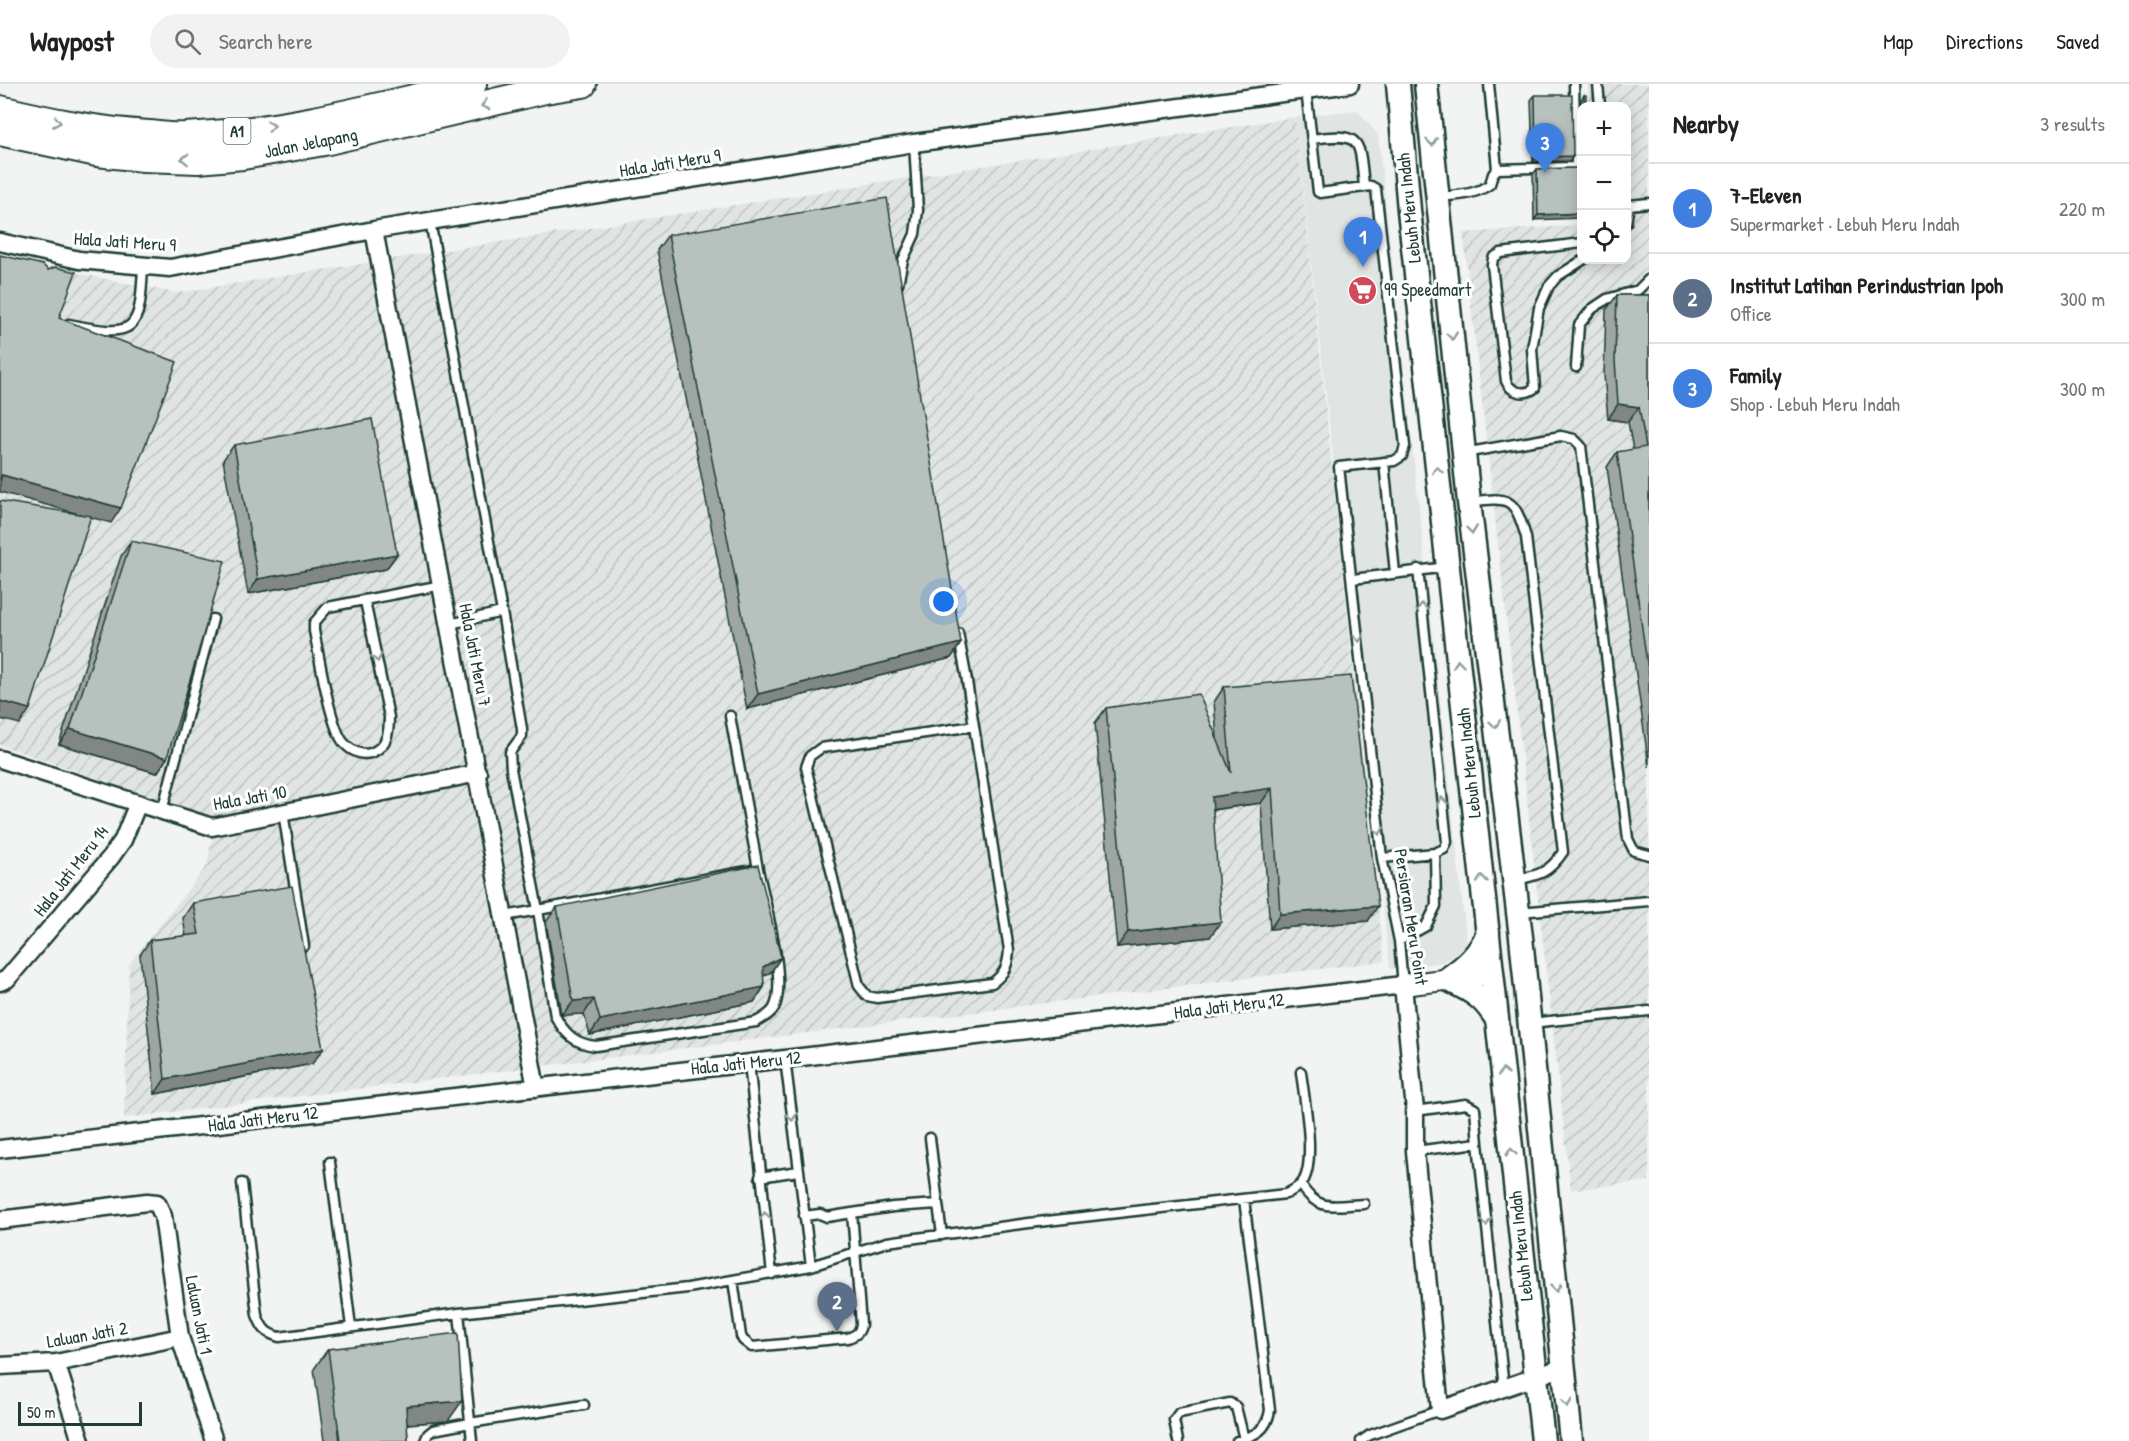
<!DOCTYPE html>
<meta charset="utf-8">
<style>
:root{--surface:#fff;--page:#f2f2f2;--text:#202124;--muted:#757577;--line:#e0e0e0;--accent:#ea580c}
body{margin:0;font-family:"Patrick Hand",sans-serif;background:var(--page);color:var(--text)}
.controls{position:absolute;right:18px;top:18px;display:grid;overflow:hidden;border-radius:12px;box-shadow:0 3px 15px #0003}
.controls button{width:54px;height:54px;display:grid;place-items:center;padding:0;border:0;border-bottom:2px solid var(--line);background:var(--surface);color:var(--text);font:30px sans-serif}
.scale{position:absolute;left:18px;bottom:15px;width:124px;box-sizing:border-box;padding-left:6px;border:3px solid #1f3d34;border-top:0;font-size:16px;line-height:21px;white-space:nowrap;color:#1f3d34;-webkit-text-stroke:4px #fff;paint-order:stroke}
.you{position:absolute;left:944px;top:518px;width:21px;height:21px;margin:-15px;border:4px solid #fff;border-radius:50%;background:#1a73e8;box-shadow:0 0 0 9px #1a73e833}
.badge{display:grid;place-items:center;width:39px;height:39px;border-radius:50%;background:var(--accent);color:#fff;font-size:20px;font-weight:700}
.pin{position:absolute;translate:-50% -50px;filter:drop-shadow(0 2px 3px #0008)}
.pin::after{content:'';position:absolute;top:32px;width:21px;height:18px;background:inherit;clip-path:polygon(0 0,100% 0,50% 100%)}
.list{margin:0;padding:0;list-style:none}
h2{display:flex;justify-content:space-between;align-items:center;height:78px;margin:0;padding:0 24px;font-size:26px}
h2 small{font-size:20px;font-weight:400;color:var(--muted)}
.list li{display:grid;grid-template-columns:39px 1fr auto;gap:18px;align-items:center;box-sizing:border-box;height:90px;padding:0 24px;border-top:2px solid var(--line)}
.list b{display:block;font-size:22px;white-space:nowrap}
.list p{margin:0;font-size:20px;white-space:nowrap;color:var(--muted)}
.list em{font-size:20px;font-style:normal;color:var(--muted)}
.icon{flex:none;width:33px;height:33px;fill:none;stroke:currentColor;stroke-width:2;stroke-linecap:round;stroke-linejoin:round}
.map{position:relative;flex:none;width:1649px;height:1357px;overflow:hidden}
header{display:flex;align-items:center;gap:36px;box-sizing:border-box;height:84px;padding:0 30px;background:var(--surface);border-bottom:2px solid var(--line)}
header strong{font-size:28px}
nav{display:flex;gap:33px;margin-inline-start:auto;font-size:21px}
.search{width:420px;height:54px;background:var(--page);display:flex;align-items:center;gap:15px;box-sizing:border-box;padding:0 21px;border-radius:33px;color:var(--muted);font-size:22px}
main{display:flex}
aside{flex:1;background:var(--surface)}
.map>svg:first-child{display:block}
</style>
<header>
<strong>Waypost</strong>
<div class="search"><svg class="icon" aria-label="search" viewBox="0 0 24 24"><circle cx="10" cy="10" r="6"/><path d="M15 15l6 6"/></svg>Search here</div>
<nav><a>Map</a><a>Directions</a><a>Saved</a></nav>
</header>
<main>
<div class="map">
<svg width="1649" height="1357" viewBox="0 0 1649 1357">
<defs>
<pattern id="industrial-furrows" width="10" height="10" patternUnits="userSpaceOnUse" patternTransform="scale(1.5)"><rect width="10" height="10" fill="#e0e4e3"/><path d="M-1 1l2-2M0 10L10 0M9 11l2-2" fill="none" stroke="#c0c4c3"/></pattern>
</defs>
<rect width="100%" height="100%" fill="#f2f3f3"/>
<filter id="ink" filterUnits="userSpaceOnUse"><feTurbulence type="fractalNoise" baseFrequency=".0167" numOctaves="2"/><feDisplacementMap in="SourceGraphic" scale="12" xChannelSelector="R" yChannelSelector="G"/><feConvolveMatrix kernelMatrix="1 2 1 2 8 2 1 2 1" color-interpolation-filters="sRGB"/></filter>
<g filter="url(#ink)">
<path fill="#e0e4e3" d="M 1357,26 L 1378,51 L 1467,862 L 1444,878 L 1390,885 L 1295,33 Z"/>
<path fill="url(#industrial-furrows)" d="M 1588,0 L 1649,0 L 1649,1097 L 1571,1106 L 1463,149 L 1581,141 L 1582,176 L 1626,176 L 1626,22 L 1589,22 Z
M 1295,33 L 1384,877 L 124,1034 L 129,880 L 207,782 L 215,735 L 0,661 L 0,174 L 176,209 Z"/>
<g fill="none" stroke-linecap="round" stroke-linejoin="round">
<defs>
<path id="service" d="M 1489,0 L 1497,85
M 1598,0 L 1600,22
M 1306,6 L 1318,108 L 1320,109 L 1371,102 L 1376,105 L 1405,362 L 1402,372 L 1394,377 L 1339,383 L 1382,774 L 1399,857 L 1403,901
M 1312,55 C 1363,48 1359,56 1364,102
M 1440,113 C 1457,111 1476,111 1490,100 L 1493,90 L 1497,85 L 1574,83 L 1576,79 L 1574,0
M 430,137 L 502,528 L 450,540
M 1626,139 L 1629,121 L 1649,119
M 1582,159 L 1501,169 L 1493,174 L 1492,181 L 1506,297 C 1511,309 1525,312 1535,304 L 1532,265 L 1539,224 L 1549,202 L 1558,192 L 1583,176
M 898,200 L 903,176 L 915,150 L 918,126 L 914,59
M 69,240 C 136,254 140,249 143,182
M 1576,283 L 1579,241 L 1592,225 L 1607,215 L 1638,206 L 1649,195
M 1464,369 L 1561,352 L 1574,355 L 1581,362 L 1628,755 L 1634,767 L 1649,771
M 1384,378 L 1395,489
M 1469,418 C 1509,413 1514,412 1526,453 L 1563,768 C 1549,789 1539,791 1516,796
M 1353,495 L 1447,483
M 365,517 L 389,633 C 389,647 388,661 373,668 C 363,673 351,667 344,659 C 330,643 319,571 314,547 L 314,539 L 328,523 L 442,501
M 502,528 L 522,645 L 522,652 L 510,668 L 511,685 L 538,826 L 505,832
M 958,549 L 966,591 L 1009,866 C 1008,881 1005,890 992,899 L 877,914 L 867,912 L 859,902 L 806,683 L 810,672 L 821,664 L 974,642
M 730,632 L 758,785
M 162,727 L 213,535
M 283,728 L 304,862
M 1382,774 L 1435,769 L 1444,765 L 1447,758 L 1418,485
M 758,785 C 764,816 788,898 774,924 C 770,931 763,934 756,938 L 596,962 C 575,960 565,950 555,932 L 538,826 Z
M 1519,828 L 1649,817
M 1399,857 L 1426,842 L 1436,822 L 1435,769
M 1530,939 L 1649,927
M 785,975 L 811,1182
M 749,979 L 772,1190
M 1478,1059 L 1504,1304
M 1415,1067 L 1478,1059 L 1475,1025 L 1466,1020 L 1415,1027
M 330,1078 L 351,1243
M 760,1093 L 798,1087
M 242,1099 L 257,1231 C 262,1244 265,1249 279,1253 L 459,1229 L 688,1204 L 811,1182 L 887,1158 L 1029,1139 L 1286,1110 C 1291,1107 1298,1104 1302,1099 C 1317,1079 1304,1014 1301,988
M 1301,1101 C 1318,1129 1335,1121 1364,1120
M 938,1120 L 942,1151
M 804,1132 L 820,1130 L 827,1133 L 852,1129
M 733,1196 L 741,1252 L 743,1256 L 752,1263 L 848,1254 C 856,1251 860,1249 861,1240 L 852,1129 L 893,1123 L 938,1120 L 930,1054
M 459,1229 L 472,1357
M 425,1357 L 428,1350 L 433,1346 L 470,1339 L 584,1321
M 1178,1357 L 1174,1336 L 1179,1329 L 1230,1319 L 1236,1323 L 1244,1355
M 1237,1357 C 1255,1351 1267,1347 1270,1326 L 1244,1115
M 1361,1357 L 1370,1351 L 1440,1326"/>
<path id="minor" d="M 374,146 L 536,1004
M 0,158 L 79,176 L 170,184 L 374,146 L 914,59 L 1350,0
M 0,675 L 212,743 L 478,689
M 0,898 L 7,895 L 111,773 L 123,756 L 138,719
M 0,1065 L 785,975 L 1403,901 L 1415,1027 L 1415,1067 L 1440,1326 L 1564,1283
M 0,1136 L 147,1118 L 157,1119 L 163,1132 L 180,1253 L 214,1357
M 56,1279 L 81,1357
M 0,1282 L 56,1279 L 180,1253"/>
<path id="tertiary" d="M 1403,901 L 1492,890"/>
<path id="secondary" d="M 1398,0 L 1409,126 L 1543,1357
M 1426,0 L 1469,418 L 1521,853 L 1571,1357
M 1488,848 C 1480,870 1466,882 1447,895 C 1471,907 1483,912 1497,936"/>
<path id="primary" d="M 0,25 C 50,37 98,47 149,50 C 161,51 173,53 185,52 C 282,48 379,22 473,0
M 0,48 L 97,69 L 143,74 L 198,76 L 243,72 L 324,58 L 545,6 L 583,0"/>
</defs>
<use href="#service" stroke="#1f3d34" stroke-width="13"/>
<use href="#minor" stroke="#1f3d34" stroke-width="21"/>
<use href="#tertiary" stroke="#1f3d34" stroke-width="24"/>
<use href="#secondary" stroke="#1f3d34" stroke-width="27"/>
<use href="#primary" stroke="#1f3d34" stroke-width="30"/>
<use href="#service" stroke="#fff" stroke-width="8"/>
<use href="#minor" stroke="#fff" stroke-width="16"/>
<use href="#tertiary" stroke="#fff" stroke-width="20"/>
<use href="#secondary" stroke="#fff" stroke-width="22"/>
<use href="#primary" stroke="#fff" stroke-width="26"/>
</g>
<path fill="#9da6a3" stroke="#1f3d34" stroke-width="1.5" d="M 1535,11 L 1573,72 L 1570,77 L 1533,78 L 1531,16 Z
M 1584,11 L 1586,22 L 1581,22 L 1581,67 L 1581,16 Z
M 1578,84 L 1534,136 L 1533,90 L 1537,85 Z
M 668,151 L 961,559 L 951,574 L 747,625 L 657,166 Z
M 1617,211 L 1649,211 L 1649,683 L 1607,383 L 1617,368 L 1633,366 L 1628,338 L 1608,335 L 1604,291 L 1606,226 Z
M 234,361 L 397,470 L 386,485 L 248,510 L 223,376 Z
M 131,457 L 167,674 L 157,689 L 59,660 L 121,472 Z
M 1224,603 L 1368,837 L 1270,845 L 1261,719 L 1213,726 L 1210,853 L 1117,863 L 1095,639 L 1106,624 L 1217,655 L 1214,618 Z
M 193,819 L 312,980 L 155,1010 L 140,871 L 150,856 L 186,852 L 183,834 Z
M 557,823 L 781,873 L 771,888 L 763,892 L 764,903 L 754,918 L 590,951 L 584,930 L 562,931 L 546,838 Z
M 328,1265 L 448,1337 L 407,1340 L 408,1357 L 324,1357 L 314,1285 Z"/>
<path fill="#808784" stroke="#1f3d34" stroke-width="1.5" d="M 1573,72 L 1570,77 L 1533,78 L 1536,73 Z
M 1581,129 L 1581,134 L 1534,136 L 1538,131 Z
M 1618,320 L 1639,323 L 1628,338 L 1608,335 Z
M 2,391 L 121,424 L 111,439 L 0,408 L 0,394 Z
M 397,470 L 386,485 L 248,510 L 258,495 Z
M 961,559 L 951,574 L 747,625 L 758,610 Z
M 0,617 L 30,625 L 20,640 L 0,635 Z
M 70,645 L 167,674 L 157,689 L 59,660 Z
M 1272,704 L 1261,719 L 1202,727 L 1212,713 Z
M 1378,822 L 1368,837 L 1270,845 L 1280,830 Z
M 1221,838 L 1210,853 L 1117,863 L 1128,848 Z
M 781,873 L 771,888 L 752,898 L 763,883 Z
M 764,903 L 754,918 L 590,951 L 600,936 Z
M 594,915 L 584,930 L 562,931 L 573,917 Z
M 323,965 L 312,980 L 155,1010 L 165,995 Z
M 462,1317 L 448,1337 L 392,1341 L 406,1322 Z"/>
<path fill="#b7c1bd" stroke="#1f3d34" stroke-width="1.5" d="M 1535,11 L 1572,11 L 1573,72 L 1536,73 Z
M 1584,11 L 1586,11 L 1586,22 L 1584,22 Z
M 1581,81 L 1581,129 L 1538,131 L 1537,85 L 1578,84 Z
M 887,114 L 961,559 L 758,610 L 668,151 Z
M 0,171 L 43,181 L 48,186 L 55,183 L 76,188 L 59,234 L 177,278 L 121,424 L 2,391 L 0,397 Z
M 1617,211 L 1649,211 L 1649,593 L 1617,368 L 1646,363 L 1639,323 L 1618,320 L 1615,276 Z
M 372,335 L 397,470 L 258,495 L 234,361 Z
M 0,417 L 91,432 L 30,625 L 0,617 Z
M 131,457 L 225,477 L 167,674 L 70,645 Z
M 1351,592 L 1378,822 L 1280,830 L 1272,704 L 1212,713 L 1221,838 L 1128,848 L 1106,624 L 1199,610 L 1231,689 L 1224,603 Z
M 758,781 L 781,873 L 763,883 L 764,903 L 600,936 L 594,915 L 573,917 L 557,823 Z
M 292,802 L 323,965 L 165,995 L 150,856 L 199,850 L 193,819 Z
M 458,1249 L 462,1317 L 406,1322 L 408,1357 L 340,1357 L 328,1265 Z"/>
<defs><path id="oneway-chevron" d="M-2-3.5L2.5 0L-2 3.5" fill="none" stroke-width="1.6" stroke-linecap="round" stroke-linejoin="round" transform="scale(1.5)"/></defs>
<g stroke="#8f9e9a">
<use href="#oneway-chevron" transform="translate(485 21) rotate(166)"/>
<use href="#oneway-chevron" transform="translate(57 38) rotate(11)"/>
<use href="#oneway-chevron" transform="translate(271 42) rotate(-8)"/>
<use href="#oneway-chevron" transform="translate(1432 58) rotate(84)"/>
<use href="#oneway-chevron" transform="translate(185 75) rotate(-178)"/>
<use href="#oneway-chevron" transform="translate(1452 252) rotate(84)"/>
<use href="#oneway-chevron" transform="translate(1437 386) rotate(-96)"/>
<use href="#oneway-chevron" transform="translate(1472 446) rotate(83)"/>
<use href="#oneway-chevron" transform="translate(1422 523) rotate(-96)"/>
<use href="#oneway-chevron" transform="translate(1359 554) rotate(84)"/>
<use href="#oneway-chevron" transform="translate(377 574) rotate(78)"/>
<use href="#oneway-chevron" transform="translate(1458 580) rotate(-96)"/>
<use href="#oneway-chevron" transform="translate(1495 640) rotate(83)"/>
<use href="#oneway-chevron" transform="translate(1442 717) rotate(-96)"/>
<use href="#oneway-chevron" transform="translate(1379 747) rotate(84)"/>
<use href="#oneway-chevron" transform="translate(1482 795) rotate(-96)"/>
<use href="#oneway-chevron" transform="translate(1503 988) rotate(-96)"/>
<use href="#oneway-chevron" transform="translate(792 1033) rotate(84)"/>
<use href="#oneway-chevron" transform="translate(1511 1068) rotate(-96)"/>
<use href="#oneway-chevron" transform="translate(765 1132) rotate(-97)"/>
<use href="#oneway-chevron" transform="translate(1486 1138) rotate(84)"/>
<use href="#oneway-chevron" transform="translate(1556 1204) rotate(84)"/>
<use href="#oneway-chevron" transform="translate(1567 1319) rotate(85)"/>
</g>
</g>
<defs>
<symbol id="supermarket-disc" viewBox="-11 -11 22 22"><circle r="9.5" fill="#d1495b" stroke="#fff"/><path d="M-6-5.5h2.5l.6 2H6L4.5 2H-2.5L-4.4-4H-6ZM-1.5 3.2a1.3 1.3 0 1 0 .1 0ZM3 3.2a1.3 1.3 0 1 0 .1 0Z" fill="#fff"/></symbol>
</defs>
<g fill-rule="evenodd">
<use href="#supermarket-disc" x="1346" y="190" width="33" height="33"/>
</g>
<g text-anchor="middle" stroke-width="6" stroke-linejoin="round" paint-order="stroke">
<rect fill="#fff" stroke="#627771" stroke-width="1.5" x="223.5" y="34" width="27" height="26" rx="4.5"/>
<g font-size="16" font-weight="bold" fill="#1f3d34">
<text x="237" y="53">A1</text>
</g>
<g font-size="18" fill="#1f3d34" stroke="#fff">
<text transform="translate(311 59) rotate(-11)" y="6">Jalan Jelapang</text>
<text transform="translate(670 79) rotate(-9)" y="6">Hala Jati Meru 9</text>
<text transform="translate(1409 124) rotate(-96)" y="6">Lebuh Meru Indah</text>
<text transform="translate(125 158) rotate(4)" y="6">Hala Jati Meru 9</text>
<text transform="translate(475 571) rotate(79)" y="6">Hala Jati Meru 7</text>
<text transform="translate(1469 679) rotate(-96)" y="6">Lebuh Meru Indah</text>
<text transform="translate(250 714) rotate(-10)" y="6">Hala Jati 10</text>
<text transform="translate(71 787) rotate(-52)" y="6">Hala Jati Meru 14</text>
<text transform="translate(1411 833) rotate(81)" y="6">Persiaran Meru Point</text>
<text transform="translate(1229 922) rotate(-7)" y="6">Hala Jati Meru 12</text>
<text transform="translate(746 979) rotate(-6)" y="6">Hala Jati Meru 12</text>
<text transform="translate(263 1035) rotate(-7)" y="6">Hala Jati Meru 12</text>
<text transform="translate(1521 1162) rotate(-96)" y="6">Lebuh Meru Indah</text>
<text transform="translate(199 1231) rotate(79)" y="6">Laluan Jati 1</text>
<text transform="translate(87 1251) rotate(-10)" y="6">Laluan Jati 2</text>
</g>
<g font-size="18" fill="#1f3d34" stroke="#fff" text-anchor="start">
<text x="1384" y="212">99 Speedmart</text>
</g>
</g>
</svg>
<div class="controls">
<button>+</button>
<button>−</button>
<button><svg class="icon" aria-label="locate" viewBox="0 0 24 24"><circle cx="12" cy="12" r="6"/><path d="M12 2v4M12 18v4M2 12h4M18 12h4"/></svg></button>
</div>
<div class="scale">50 m</div>
<div class="you"></div>
<div class="pin badge" style="left:1363px;top:183px;background:#3f7fe0">1</div>
<div class="pin badge" style="left:837px;top:1248px;background:#5c6f8a">2</div>
<div class="pin badge" style="left:1545px;top:89px;background:#3f7fe0">3</div>
</div>
<aside>
<h2>Nearby<small>3 results</small></h2>
<ul class="list">
<li><span class="badge" style="background:#3f7fe0">1</span><div><b>7-Eleven</b><p>Supermarket · Lebuh Meru Indah</p></div><em>220 m</em></li>
<li><span class="badge" style="background:#5c6f8a">2</span><div><b>Institut Latihan Perindustrian Ipoh</b><p>Office</p></div><em>300 m</em></li>
<li><span class="badge" style="background:#3f7fe0">3</span><div><b>Family</b><p>Shop · Lebuh Meru Indah</p></div><em>300 m</em></li>
</ul>
</aside>
</main>
